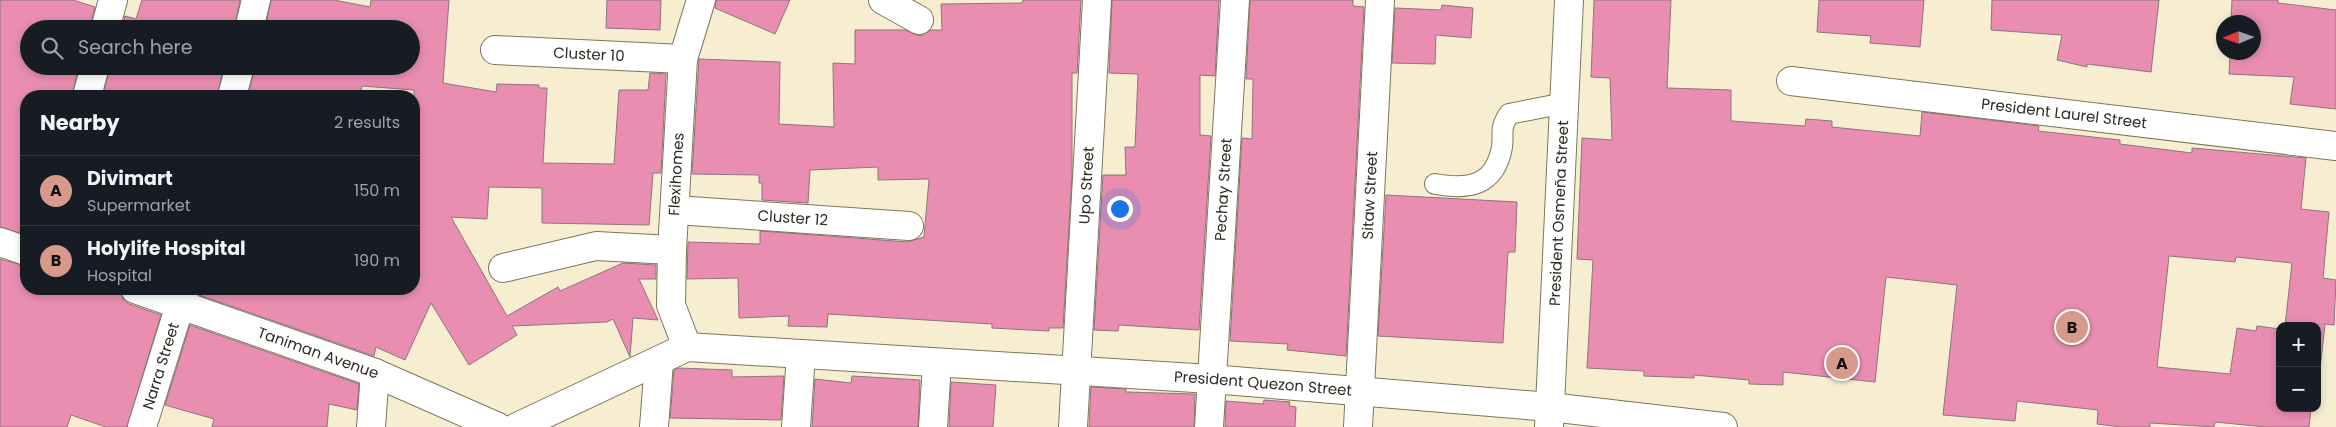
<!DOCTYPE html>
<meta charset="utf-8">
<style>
:root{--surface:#171b24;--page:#20242c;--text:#f1f3f6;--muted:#9ea1a6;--line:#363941;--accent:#d79a8a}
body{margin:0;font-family:Poppins,sans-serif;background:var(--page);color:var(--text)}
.controls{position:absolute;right:15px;bottom:15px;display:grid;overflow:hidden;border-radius:10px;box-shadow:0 2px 8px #0003}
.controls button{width:45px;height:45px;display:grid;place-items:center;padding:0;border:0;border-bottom:1px solid var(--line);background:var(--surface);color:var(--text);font:25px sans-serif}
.compass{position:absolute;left:2216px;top:15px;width:45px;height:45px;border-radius:50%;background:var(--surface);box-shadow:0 2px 8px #0003;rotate:268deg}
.you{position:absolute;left:1119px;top:208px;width:18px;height:18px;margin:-12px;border:4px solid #fff;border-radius:50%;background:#1a73e8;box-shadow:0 0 0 8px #1a73e833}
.badge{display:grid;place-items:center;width:32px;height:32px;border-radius:50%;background:var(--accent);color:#111;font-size:16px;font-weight:700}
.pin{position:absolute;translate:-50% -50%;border:2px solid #fff;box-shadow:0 1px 5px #0006}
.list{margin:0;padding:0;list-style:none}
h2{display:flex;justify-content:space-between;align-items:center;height:65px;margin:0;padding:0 20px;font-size:21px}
h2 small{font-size:16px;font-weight:400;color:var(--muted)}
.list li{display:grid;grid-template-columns:32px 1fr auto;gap:15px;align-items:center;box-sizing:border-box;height:70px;padding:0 20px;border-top:1px solid var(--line)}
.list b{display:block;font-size:19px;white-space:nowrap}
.list p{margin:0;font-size:16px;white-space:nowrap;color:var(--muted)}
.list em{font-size:16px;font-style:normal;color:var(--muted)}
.icon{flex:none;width:28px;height:28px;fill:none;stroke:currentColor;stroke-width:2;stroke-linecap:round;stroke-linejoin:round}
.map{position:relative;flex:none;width:2336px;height:427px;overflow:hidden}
.search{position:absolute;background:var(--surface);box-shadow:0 2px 8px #0003;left:20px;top:20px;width:400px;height:55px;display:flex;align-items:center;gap:12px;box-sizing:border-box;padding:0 18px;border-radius:28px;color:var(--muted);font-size:19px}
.panel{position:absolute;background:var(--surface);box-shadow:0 2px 8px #0003;left:20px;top:90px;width:400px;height:205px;border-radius:20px}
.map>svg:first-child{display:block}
</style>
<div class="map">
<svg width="2336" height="427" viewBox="0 0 2336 427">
<rect width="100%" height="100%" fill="#f7eed2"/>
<path fill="#e98eb1" stroke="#8f737d" d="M 0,0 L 73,0 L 95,7 L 90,29 L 29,29 L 29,66 L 79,66 L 72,96 L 26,96 L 26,235 L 0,227 Z
M 142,0 L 240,0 L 234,29 L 121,29 L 125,16 L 136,19 Z
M 271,0 L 334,0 L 370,7 L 371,0 L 449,0 L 443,83 L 496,92 L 497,84 L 539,85 L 539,88 L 547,88 L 543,163 L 614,164 L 619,90 L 648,90 L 650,73 L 666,74 L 661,173 L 653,173 L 649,225 L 542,223 L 542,188 L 489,187 L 487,219 L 451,217 L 507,316 L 558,287 L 560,291 L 623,263 L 656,265 L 656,279 L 639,279 L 658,320 L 633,318 L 630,357 L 613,319 L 607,322 L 512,326 L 517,335 L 469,365 L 431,303 L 405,360 L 376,347 L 374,356 L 199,295 L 200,289 L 414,289 L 414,90 L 362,86 L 360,96 L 248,96 L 255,66 L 411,66 L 411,29 L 265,29 Z
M 607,0 L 661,0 L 660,30 L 606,28 Z
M 716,0 L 790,0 L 775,34 L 715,8 Z
M 1023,0 L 1081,0 L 1077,73 L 1072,73 L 1072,175 L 1063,328 L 1049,328 L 1049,331 L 992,328 L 992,324 L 828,314 L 827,327 L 788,326 L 789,316 L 739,318 L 738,278 L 687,279 L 688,242 L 760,244 L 760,231 L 908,242 L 924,237 L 929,179 L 878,180 L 878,167 L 810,170 L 808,203 L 762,200 L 762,183 L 759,183 L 759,175 L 692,174 L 699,59 L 780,62 L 779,124 L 834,127 L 833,63 L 855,64 L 855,30 L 905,30 L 920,36 L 931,30 L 942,30 L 941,4 L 1022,3 Z
M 1112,0 L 1219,0 L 1215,76 L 1200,75 L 1200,135 L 1211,136 L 1199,330 L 1119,325 L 1118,331 L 1094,330 L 1103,175 L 1126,175 L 1125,147 L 1135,147 L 1138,74 L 1109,73 Z
M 1250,0 L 1353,0 L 1353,6 L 1364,7 L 1346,356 L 1287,350 L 1288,344 L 1230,341 L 1242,138 L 1252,139 L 1253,79 L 1246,79 Z
M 1594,0 L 1671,0 L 1667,88 L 1731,90 L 1731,121 L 1805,126 L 1806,119 L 1832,121 L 1832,127 L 1920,136 L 1922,112 L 2039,126 L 2038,131 L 2120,140 L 2120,144 L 2192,153 L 2192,148 L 2306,158 L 2301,209 L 2329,212 L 2323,278 L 2336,280 L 2334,325 L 2325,324 L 2318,387 L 2317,326 L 2285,326 L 2292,263 L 2236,257 L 2235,262 L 2169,256 L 2157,367 L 2230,374 L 2237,328 L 2256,331 L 2257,326 L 2280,329 L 2280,408 L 2311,408 L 2309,427 L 2265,427 L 2215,422 L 2214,427 L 2150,423 L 2150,427 L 2121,427 L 2097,424 L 2098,410 L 2017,401 L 2015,421 L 1943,415 L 1957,285 L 1886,277 L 1875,382 L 1783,372 L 1783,385 L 1749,384 L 1749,380 L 1694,375 L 1694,378 L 1644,376 L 1644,371 L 1587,368 L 1593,260 L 1577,259 L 1582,138 L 1612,140 L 1610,78 L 1591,77 Z
M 1819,0 L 1924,0 L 1920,47 L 1870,43 L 1871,36 L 1817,32 Z
M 1992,0 L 2159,0 L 2151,72 L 2087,64 L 2087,67 L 2057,60 L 2062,35 L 1991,30 Z
M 2232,0 L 2278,0 L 2278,3 L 2336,10 L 2336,109 L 2290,104 L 2294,77 L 2229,74 L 2230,52 L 2254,52 L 2254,22 L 2231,22 Z
M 1442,5 L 1473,8 L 1471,38 L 1436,35 L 1435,64 L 1392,63 L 1395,8 L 1441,10 Z
M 110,66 L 224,66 L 217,96 L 103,96 Z
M 1386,195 L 1517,202 L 1515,252 L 1508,252 L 1503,343 L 1378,336 Z
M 0,259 L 26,266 L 26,289 L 120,289 L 123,299 L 129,304 L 161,315 L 127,427 L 106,427 L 71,415 L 67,427 L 0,427 Z
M 190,325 L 359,384 L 357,410 L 329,404 L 327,427 L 212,427 L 214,419 L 165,405 Z
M 678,368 L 732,370 L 732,377 L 784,376 L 781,420 L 670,418 L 674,370 Z
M 852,376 L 920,380 L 918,427 L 812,427 L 815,379 L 851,383 Z
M 951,382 L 996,385 L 993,427 L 949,427 Z
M 1091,387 L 1126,389 L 1126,392 L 1195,394 L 1194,427 L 1089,427 Z
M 1264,400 L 1290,402 L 1289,406 L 1296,407 L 1295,427 L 1225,427 L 1226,401 L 1263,404 Z"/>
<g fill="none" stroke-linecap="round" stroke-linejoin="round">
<defs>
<path id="lane" d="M 1435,184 C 1469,190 1495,186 1502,147 C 1504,131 1499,130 1509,114 L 1565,103"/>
<g id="street">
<path d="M 883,0 L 919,20"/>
<path d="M 105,29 L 113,0"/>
<path d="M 249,29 L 256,0"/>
<path id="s1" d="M 495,50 L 683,59"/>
<path id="s2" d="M 1791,81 L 2336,146"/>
<path d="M 87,96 L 95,66"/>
<path d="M 232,96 L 240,66"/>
<path id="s3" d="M 675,210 L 909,226"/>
<path d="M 0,242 L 26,251"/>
<path d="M 503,268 L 596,246 L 672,250"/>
<path id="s4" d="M 135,289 L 375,373 L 498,427"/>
<path id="s5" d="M 687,347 L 671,305 L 672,250 L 683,59 L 701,0"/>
<path id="s6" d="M 142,427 L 185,289"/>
<path d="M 371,427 L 375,373"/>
<path id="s7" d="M 517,427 L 687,347 L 1211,379 L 1550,407 L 1723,427"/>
<path d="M 654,427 L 659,362"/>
<path d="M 796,427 L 801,354"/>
<path d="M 933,427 L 937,363"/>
<path id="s8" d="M 1073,427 L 1097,0"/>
<path id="s9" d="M 1209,427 L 1235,0"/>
<path id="s10" d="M 1358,427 L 1380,0"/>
<path id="s11" d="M 1549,427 L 1569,0"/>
</g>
</defs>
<use href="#lane" stroke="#7e765c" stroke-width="22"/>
<use href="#street" stroke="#7e765c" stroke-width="30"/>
<use href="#lane" stroke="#fff" stroke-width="20"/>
<use href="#street" stroke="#fff" stroke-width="28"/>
</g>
<g text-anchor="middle" stroke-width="4" stroke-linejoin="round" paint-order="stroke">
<g font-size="15" fill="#2f2b21" stroke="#fff">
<text dy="5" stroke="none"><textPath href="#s1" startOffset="94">Cluster 10</textPath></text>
<text dy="5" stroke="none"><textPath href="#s2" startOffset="275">President Laurel Street</textPath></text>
<text dy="5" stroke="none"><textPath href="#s5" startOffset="176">Flexihomes</textPath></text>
<text dy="5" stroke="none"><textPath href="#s8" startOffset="242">Upo Street</textPath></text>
<text dy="5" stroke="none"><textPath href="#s9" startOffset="238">Pechay Street</textPath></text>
<text dy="5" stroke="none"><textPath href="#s10" startOffset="232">Sitaw Street</textPath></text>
<text dy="5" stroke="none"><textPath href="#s11" startOffset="214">President Osmeña Street</textPath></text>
<text dy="5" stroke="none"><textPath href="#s3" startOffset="118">Cluster 12</textPath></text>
<text dy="5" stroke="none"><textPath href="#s4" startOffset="194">Taniman Avenue</textPath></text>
<text dy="5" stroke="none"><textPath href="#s6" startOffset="64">Narra Street</textPath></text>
<text dy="5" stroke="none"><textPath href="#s7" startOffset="765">President Quezon Street</textPath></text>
</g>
</g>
</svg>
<div class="controls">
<button>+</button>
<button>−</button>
</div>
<svg class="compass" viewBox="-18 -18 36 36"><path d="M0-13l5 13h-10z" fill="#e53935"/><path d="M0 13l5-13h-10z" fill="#9ea1a6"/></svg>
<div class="you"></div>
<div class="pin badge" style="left:1842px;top:363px">A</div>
<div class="pin badge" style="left:2072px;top:327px">B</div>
<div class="search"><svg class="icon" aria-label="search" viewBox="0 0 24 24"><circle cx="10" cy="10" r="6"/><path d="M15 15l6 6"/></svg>Search here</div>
<section class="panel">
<h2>Nearby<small>2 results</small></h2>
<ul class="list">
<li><span class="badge">A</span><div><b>Divimart</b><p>Supermarket</p></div><em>150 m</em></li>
<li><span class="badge">B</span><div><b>Holylife Hospital</b><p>Hospital</p></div><em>190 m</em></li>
</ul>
</section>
</div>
